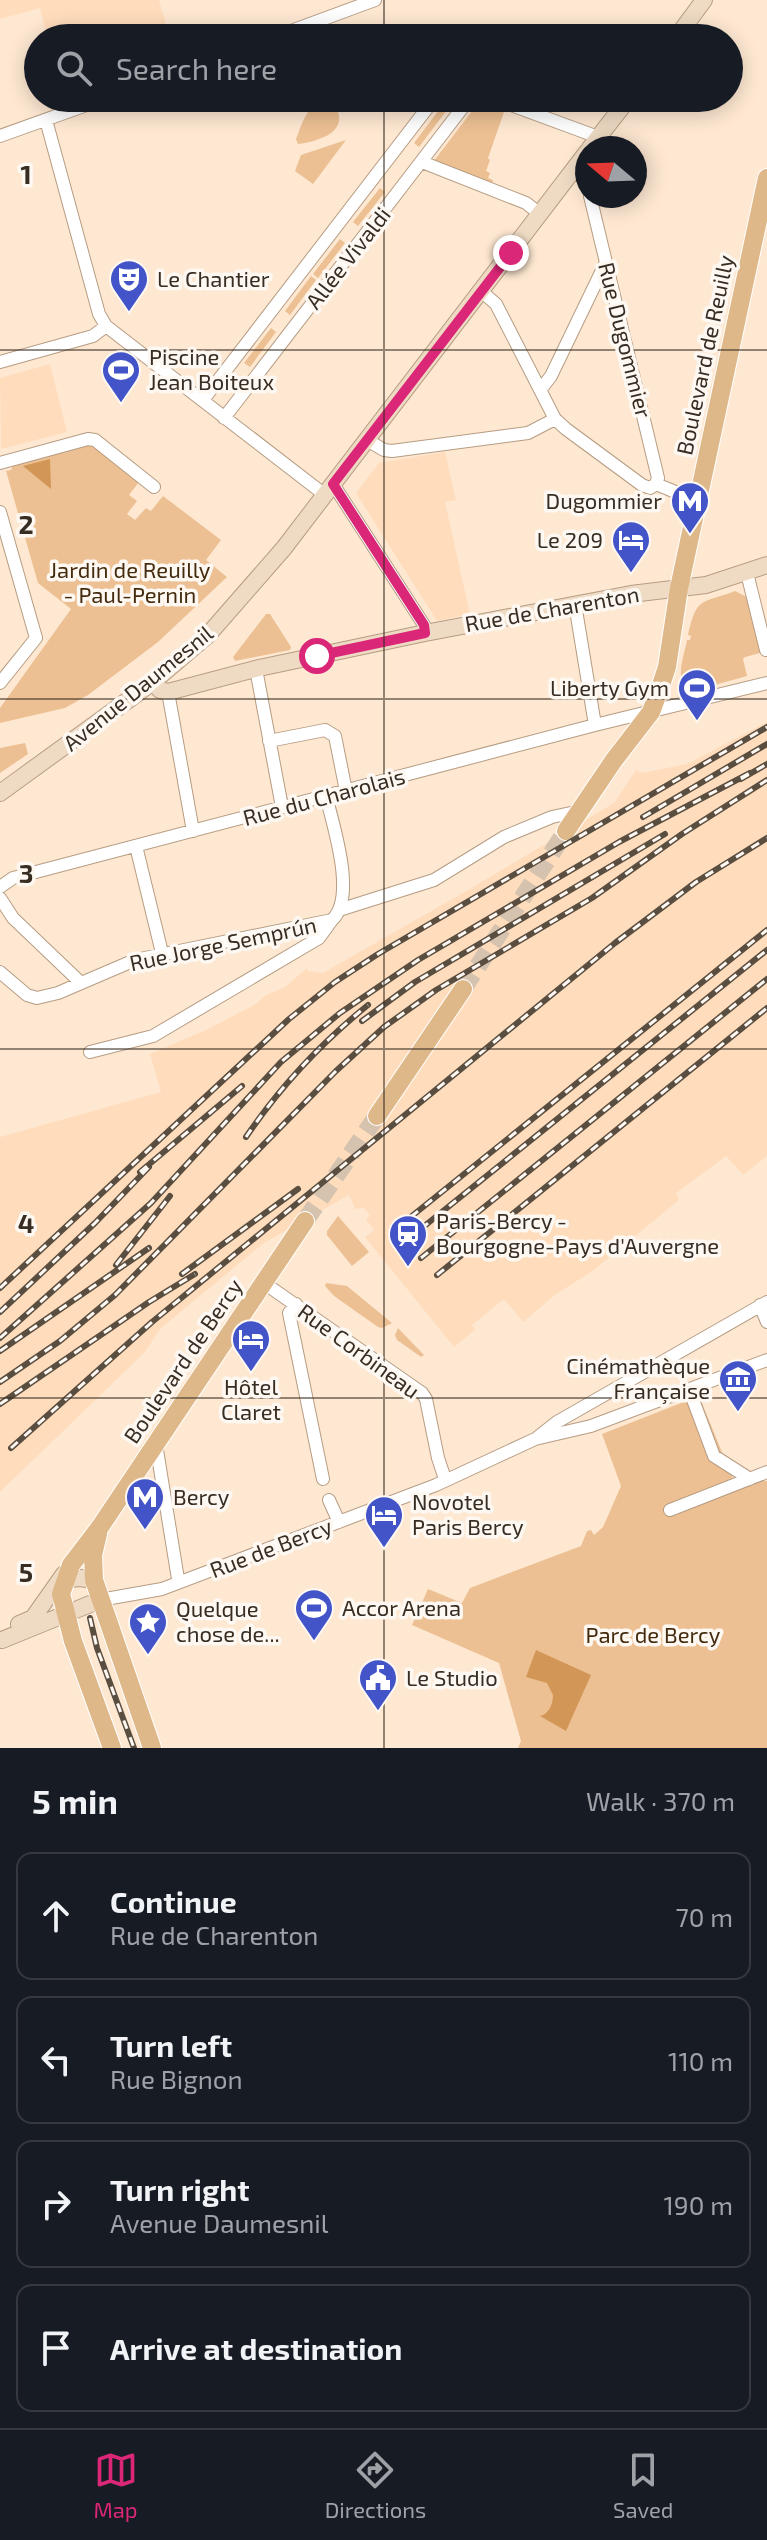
<!DOCTYPE html>
<meta charset="utf-8">
<style>
:root{--surface:#171b24;--page:#242831;--text:#f1f3f6;--muted:#9ea1a6;--line:#363941;--accent:#db2777}
body{margin:0;font-family:"Exo 2",sans-serif;background:var(--page);color:var(--text)}
.compass{position:absolute;left:575px;top:136px;width:72px;height:72px;border-radius:50%;background:var(--surface);box-shadow:0 4px 20px #0003;rotate:289deg}
.stop{position:absolute;width:24px;height:24px;margin:-18px;border:6px solid #db2777;border-radius:50%;background:#fff}
.stop.end{background:#db2777;border-color:#fff;box-shadow:0 2px 8px #0008}
.list{margin:0;padding:0;list-style:none}
h2{display:flex;justify-content:space-between;align-items:center;height:104px;margin:0;padding:0 32px;font-size:34px}
h2 small{font-size:26px;font-weight:400;color:var(--muted)}
.list li{display:grid;grid-template-columns:52px 1fr auto;gap:24px;align-items:center;box-sizing:border-box;height:128px;margin:0 16px 16px;padding:0 16px;border:2px solid var(--line);border-radius:16px}
.list b{display:block;font-size:30px;white-space:nowrap}
.list p{margin:0;font-size:26px;white-space:nowrap;color:var(--muted)}
.list em{font-size:26px;font-style:normal;color:var(--muted)}
.icon{flex:none;width:44px;height:44px;fill:none;stroke:currentColor;stroke-width:2;stroke-linecap:round;stroke-linejoin:round}
.map{position:relative;flex:none;width:767px;height:1748px;overflow:hidden}
.search{position:absolute;background:var(--surface);box-shadow:0 4px 20px #0003;left:24px;right:24px;top:24px;height:88px;display:flex;align-items:center;gap:20px;box-sizing:border-box;padding:0 28px;border-radius:44px;color:var(--muted);font-size:30px}
.sheet{height:680px;background:var(--surface)}
nav{display:flex;justify-content:space-around;align-items:center;box-sizing:border-box;height:112px;border-top:2px solid var(--line);background:var(--surface);font-size:22px;color:var(--muted)}
nav a{display:grid;justify-items:center;gap:4px}
nav .on{color:var(--accent)}
.map>svg:first-child{display:block}
</style>
<div class="map">
<svg width="767" height="1748" viewBox="0 0 767 1748">
<rect width="100%" height="100%" fill="#fee8d2"/>
<path fill="#ffddbc" d="M 0,0 L 159,0 L 170,38 L 51,38 L 45,28 L 40,8 L 0,19 Z
M 50,364 L 67,432 L 1,449 L 0,378 Z
M 445,452 L 456,500 L 445,502 L 470,614 L 437,621 L 356,493 L 379,463 Z
M 767,722 L 767,1156 L 743,1175 L 726,1156 L 676,1193 L 679,1200 L 594,1270 L 555,1295 L 523,1322 L 504,1299 L 472,1325 L 475,1330 L 454,1347 L 365,1237 L 374,1230 L 366,1219 L 370,1215 L 364,1208 L 355,1209 L 349,1195 L 264,1243 L 161,1328 L 144,1353 L 0,1492 L 0,1137 L 161,1092 L 150,1054 L 208,1029 L 256,1004 L 266,995 L 285,987 L 307,968 L 308,971 L 323,973 L 468,890 L 614,803 L 636,770 L 642,773 L 687,764 Z"/>
<path fill="#edc093" d="M 448,98 L 453,102 L 419,147 L 414,143 Z
M 325,101 C 340,106 345,122 331,133 C 323,139 308,143 298,144 L 296,139 C 303,122 306,106 325,101 Z
M 479,102 L 504,112 L 488,158 L 490,160 L 486,171 L 490,173 L 488,178 L 493,180 L 492,184 L 433,162 Z
M 346,140 L 313,184 L 295,171 L 301,155 Z
M 380,188 L 385,192 L 358,226 L 353,222 Z
M 340,239 L 345,243 L 318,278 L 313,274 Z
M 311,276 L 316,280 L 290,315 L 285,311 Z
M 271,328 L 276,332 L 250,367 L 244,363 Z
M 90,442 L 139,482 L 129,495 L 137,501 L 127,514 L 135,520 L 146,508 L 151,511 L 163,496 L 221,540 L 206,560 L 227,577 L 158,642 L 88,695 L 65,708 L 0,723 L 0,708 L 71,609 L 38,583 L 6,471 L 11,470 L 13,465 Z
M 735,591 L 747,597 L 760,653 L 745,657 L 743,659 L 747,676 L 693,691 C 672,683 684,657 687,640 L 690,640 L 691,636 L 688,635 C 697,596 701,604 735,591 Z
M 266,614 L 270,614 L 291,647 L 290,650 L 235,661 L 233,657 Z
M 25,743 L 28,754 L 0,773 L 0,748 Z
M 338,1216 L 369,1252 L 352,1266 L 327,1235 L 327,1231 Z
M 326,1283 L 347,1286 L 392,1323 L 382,1328 L 378,1327 L 334,1296 L 325,1286 Z
M 398,1328 L 424,1355 L 421,1357 L 397,1340 L 395,1335 Z
M 699,1396 L 733,1479 L 767,1481 L 767,1748 L 518,1748 L 521,1741 L 499,1663 L 412,1625 L 428,1589 L 462,1603 L 470,1588 L 581,1546 L 587,1531 L 591,1530 L 594,1535 L 603,1527 L 621,1486 L 602,1434 Z"/>
<path fill="#d29656" d="M 50,459 L 51,489 L 23,466 Z
M 536,1650 L 591,1675 L 566,1731 L 540,1716 C 549,1714 553,1704 553,1695 L 547,1683 L 526,1677 Z"/>
<g fill="none" stroke-linecap="round" stroke-linejoin="round">
<path stroke="#d6c3af" stroke-width="18" stroke-dasharray="18 9" stroke-linecap="butt" d="M 463,989 L 566,831
M 305,1221 L 377,1116"/>
<defs>
<path id="street" d="M 272,38 L 375,0
M 492,98 L 598,137
M 46,120 L 99,314 L 106,326 L 325,495
M 0,136 L 106,98
M 422,162 L 526,203 L 540,214
M 574,171 L 582,177 L 587,185
M 481,291 L 496,304 L 555,419 L 566,429 L 642,485 L 650,488 L 656,484 L 658,478 L 590,196
M 0,362 L 93,336 L 106,326
M 541,389 L 551,376 L 606,262
M 203,400 L 435,98
M 224,418 L 470,98
M 367,440 L 384,450 L 392,451 L 528,433 L 555,419
M 0,463 L 88,439 L 95,440 L 154,487
M 333,484 L 424,625 L 425,633
M 656,484 L 690,498
M 0,512 L 36,638 L 0,683
M 747,573 L 766,650
M 575,604 L 595,725
M 256,669 L 282,807
M 168,692 L 193,831
M 269,741 L 325,730 L 335,736 L 346,791
M 136,846 L 162,953
M 0,887 L 13,878 L 595,725 L 767,683
M 0,898 L 13,918 L 81,983
M 339,910 L 434,880 L 504,837 L 552,817 L 580,811
M 0,972 L 27,995 L 37,998 L 58,993 L 135,960 L 332,920 C 357,897 333,825 326,796
M 90,1052 L 153,1036 L 319,938 L 332,920
M 264,1283 L 422,1393 L 426,1399 L 438,1458 L 445,1479
M 296,1304 L 289,1313 L 323,1479
M 760,1305 L 767,1322
M 689,1389 L 714,1456 L 750,1479
M 538,1437 L 557,1422 L 767,1302
M 156,1444 L 178,1579
M 329,1500 L 339,1522
M 670,1510 L 767,1472
M 100,1600 L 162,1589 L 436,1485 L 535,1439 L 591,1426 L 767,1360"/>
<path id="secondary" d="M 676,38 L 704,0
M 590,148 L 629,98
M 153,682 L 160,690 L 168,692 L 259,668 L 425,633 L 631,594 L 706,585 L 767,565
M 0,793 L 153,682 L 208,635 L 284,548 L 587,152
M 60,1580 L 80,1578 L 94,1580
M 19,1624 L 33,1618 L 64,1574
M 2,1640 L 100,1600"/>
<path id="primary" d="M 566,831 L 614,760 L 651,712 L 660,688 L 667,667 L 679,588 L 767,178
M 377,1116 L 463,989
M 98,1534 L 93,1555 L 94,1580 L 152,1748
M 112,1748 L 73,1641 L 61,1594 L 71,1565 L 100,1527 L 305,1221"/>
</defs>
<use href="#street" stroke="#b69c83" stroke-width="14"/>
<use href="#secondary" stroke="#b69c83" stroke-width="18"/>
<use href="#primary" stroke="#fff" stroke-width="20"/>
<use href="#street" stroke="#fff" stroke-width="12"/>
<use href="#secondary" stroke="#efdbc4" stroke-width="16"/>
<use href="#primary" stroke="#dfb889" stroke-width="18"/>
<defs>
<path id="rail" d="M 741,779 L 767,764
M 643,817 L 767,744
M 362,1021 L 415,982 L 665,834
M 246,1137 C 280,1087 321,1043 368,1005
M 140,1172 L 242,1086
M 397,1228 L 767,930
M 407,1240 L 767,950
M 421,1258 L 767,979
M 116,1265 L 170,1196
M 182,1274 L 298,1189
M 437,1275 L 767,1008
M 0,1288 L 289,1019 L 335,982 L 378,954 L 767,727
M 0,1312 L 95,1223 L 149,1167
M 0,1338 L 151,1203 L 281,1062 L 340,1013 L 418,960 L 619,842 L 750,773
M 0,1351 L 149,1248
M 0,1382 L 60,1341 L 115,1295 L 336,1071 L 384,1027 L 436,990 L 592,898 L 682,834 L 767,780
M 0,1404 L 149,1302 L 195,1274
M 11,1448 L 152,1322 L 615,943 L 696,882 L 767,838
M 90,1618 L 97,1648 L 134,1748"/>
</defs>
<use href="#rail" stroke="#5a4e41" stroke-width="6"/>
<use href="#rail" stroke="#fef8f3" stroke-width="3" stroke-dasharray="9" stroke-linecap="butt"/>
</g>
<g fill="none" stroke-linecap="round" stroke-linejoin="round">
<path stroke="#db2777" stroke-width="10" d="M 317,656 L 425,633 L 424,625 L 333,484 L 511,253"/>
</g>
<path fill="none" stroke="#372d22" stroke-width="2" stroke-opacity="0.55" d="M 384,0 L 384,38M 384,98 L 384,1748M 0,350 L 767,350M 0,699 L 767,699M 0,1049 L 767,1049M 0,1398 L 767,1398"/>
<defs>
<symbol id="theatre-pin" viewBox="-11 -11 22 30"><path d="M0 17L-7.5 6A9.5 9.5 0 1 1 7.5 6Z" fill="#4254c8" stroke="#fef8f3"/><path d="M-5-5.5Q0-4 5-5.5V0Q5 5 0 6Q-5 5-5 0ZM-3.3-2.5H-1v1.5H-3.3ZM1-2.5H3.3v1.5H1ZM-2.8 1Q0 5.5 2.8 1Z" fill="#fff"/></symbol>
<symbol id="stadium-pin" viewBox="-11 -11 22 30"><path d="M0 17L-7.5 6A9.5 9.5 0 1 1 7.5 6Z" fill="#4254c8" stroke="#fef8f3"/><path d="M0-5a6.5 5 0 1 0 0 10a6.5 5 0 1 0 0-10ZM-3.5-1.8h7v3.6h-7Z" fill="#fff"/></symbol>
<symbol id="metro-pin" viewBox="-11 -11 22 30"><path d="M0 17L-7.5 6A9.5 9.5 0 1 1 7.5 6Z" fill="#4254c8" stroke="#fef8f3"/><path d="M-5.5 5V-5H-3L0 0L3-5H5.5V5H3V-.5L0 4L-3-.5V5Z" fill="#fff"/></symbol>
<symbol id="hotel-pin" viewBox="-11 -11 22 30"><path d="M0 17L-7.5 6A9.5 9.5 0 1 1 7.5 6Z" fill="#4254c8" stroke="#fef8f3"/><path d="M-6-4.5h1.5V1H6V5H4.5V3h-9V5H-6ZM-4 0a1.8 1.8 0 1 1 3.6 0ZM.5 0V-2.5h3Q6-2.5 6 0Z" fill="#fff"/></symbol>
<symbol id="station-pin" viewBox="-11 -11 22 30"><path d="M0 17L-7.5 6A9.5 9.5 0 1 1 7.5 6Z" fill="#4254c8" stroke="#fef8f3"/><path d="M-3-6H3Q5-6 5-4V2Q5 4 3 4L4.5 6H3L1.5 4h-3L-3 6H-4.5L-3 4Q-5 4-5 2V-4Q-5-6-3-6ZM-3.5-4v3h7v-3ZM-3.5 1v1.5H-2V1ZM2 1v1.5H3.5V1Z" fill="#fff"/></symbol>
<symbol id="museum-pin" viewBox="-11 -11 22 30"><path d="M0 17L-7.5 6A9.5 9.5 0 1 1 7.5 6Z" fill="#4254c8" stroke="#fef8f3"/><path d="M0-6L6-3V-2H-6V-3ZM-5-1h2V3h-2ZM-1-1h2V3h-2ZM3-1h2V3H3ZM-6 4H6V6H-6Z" fill="#fff"/></symbol>
<symbol id="sight-pin" viewBox="-11 -11 22 30"><path d="M0 17L-7.5 6A9.5 9.5 0 1 1 7.5 6Z" fill="#4254c8" stroke="#fef8f3"/><path d="M0-6L1.8-2.2L6-1.7L2.9 1.2L3.7 5.4L0 3.3L-3.7 5.4L-2.9 1.2L-6-1.7L-1.8-2.2Z" fill="#fff"/></symbol>
<symbol id="civic-pin" viewBox="-11 -11 22 30"><path d="M0 17L-7.5 6A9.5 9.5 0 1 1 7.5 6Z" fill="#4254c8" stroke="#fef8f3"/><path d="M-.6-6.5H3V-4.5H.6V-3L4-1V1h2V6H-6V1h2V-1L-.6-3ZM-1.2 2.5V6h2.4V2.5Z" fill="#fff"/></symbol>
</defs>
<g fill-rule="evenodd">
<use href="#theatre-pin" x="107" y="257" width="44" height="60"/>
<use href="#stadium-pin" x="99" y="348" width="44" height="60"/>
<use href="#metro-pin" x="668" y="479" width="44" height="60"/>
<use href="#hotel-pin" x="609" y="518" width="44" height="60"/>
<use href="#stadium-pin" x="675" y="666" width="44" height="60"/>
<use href="#station-pin" x="386" y="1212" width="44" height="60"/>
<use href="#hotel-pin" x="229" y="1317" width="44" height="60"/>
<use href="#museum-pin" x="716" y="1357" width="44" height="60"/>
<use href="#metro-pin" x="123" y="1475" width="44" height="60"/>
<use href="#hotel-pin" x="362" y="1493" width="44" height="60"/>
<use href="#stadium-pin" x="292" y="1586" width="44" height="60"/>
<use href="#sight-pin" x="126" y="1600" width="44" height="60"/>
<use href="#civic-pin" x="356" y="1656" width="44" height="60"/>
</g>
<g text-anchor="middle" stroke-width="7" stroke-linejoin="round" paint-order="stroke">
<g font-size="22" fill="#372d22" stroke="#fef8f3">
<text transform="translate(348 258) rotate(-52)" y="8">Allée Vivaldi</text>
<text transform="translate(625 340) rotate(76)" y="8">Rue Dugommier</text>
<text transform="translate(705 355) rotate(-78)" y="8">Boulevard de Reuilly</text>
<text transform="translate(552 609) rotate(-10)" y="8">Rue de Charenton</text>
<text transform="translate(138 688) rotate(-39)" y="8">Avenue Daumesnil</text>
<text transform="translate(324 797) rotate(-15)" y="8">Rue du Charolais</text>
<text transform="translate(223 944) rotate(-12)" y="8">Rue Jorge Semprún</text>
<text transform="translate(359 1351) rotate(36)" y="8">Rue Corbineau</text>
<text transform="translate(183 1361) rotate(-56)" y="8">Boulevard de Bercy</text>
<text transform="translate(271 1548) rotate(-21)" y="8">Rue de Bercy</text>
</g>
<g font-size="22" fill="#372d22" stroke="#fef8f3" text-anchor="start">
<text x="157" y="287">Le Chantier</text>
<text x="149" y="365">Piscine<tspan x="149" dy="25">Jean Boiteux</tspan></text>
<text x="662" y="509" text-anchor="end">Dugommier</text>
<text x="603" y="548" text-anchor="end">Le 209</text>
<text x="669" y="696" text-anchor="end">Liberty Gym</text>
<text x="436" y="1229">Paris-Bercy -<tspan x="436" dy="25">Bourgogne-Pays d'Auvergne</tspan></text>
<text x="710" y="1374" text-anchor="end">Cinémathèque<tspan x="710" dy="25">Française</tspan></text>
<text x="251" y="1395" text-anchor="middle">Hôtel<tspan x="251" dy="25">Claret</tspan></text>
<text x="173" y="1505">Bercy</text>
<text x="412" y="1510">Novotel<tspan x="412" dy="25">Paris Bercy</tspan></text>
<text x="342" y="1616">Accor Arena</text>
<text x="176" y="1617">Quelque<tspan x="176" dy="25">chose de...</tspan></text>
<text x="406" y="1686">Le Studio</text>
</g>
<g font-size="22" fill="#442b0e" stroke="#fef8f3">
<text x="130" y="578">Jardin de Reuilly<tspan x="130" dy="25">- Paul-Pernin</tspan></text>
<text x="653" y="1643">Parc de Bercy</text>
</g>
</g>
<g font-size="26" text-anchor="middle" font-weight="bold" fill="#372d22" stroke="#fef8f3" stroke-width="7" stroke-linejoin="round" paint-order="stroke">
<text x="26" y="184">1</text>
<text x="26" y="534">2</text>
<text x="26" y="883">3</text>
<text x="26" y="1233">4</text>
<text x="26" y="1582">5</text>
</g>
</svg>
<svg class="compass" viewBox="-18 -18 36 36"><path d="M0-13l5 13h-10z" fill="#e53935"/><path d="M0 13l5-13h-10z" fill="#9ea1a6"/></svg>
<div class="stop" style="left:317px;top:656px"></div>
<div class="stop end" style="left:511px;top:253px"></div>
<div class="search"><svg class="icon" aria-label="search" viewBox="0 0 24 24"><circle cx="10" cy="10" r="6"/><path d="M15 15l6 6"/></svg>Search here</div>
</div>
<section class="sheet">
<h2>5 min<small>Walk · 370 m</small></h2>
<ul class="list">
<li><svg class="icon" aria-label="ahead" viewBox="0 0 24 24"><path d="M12 20V5M6 11l6-6 6 6"/></svg><div><b>Continue</b><p>Rue de Charenton</p></div><em>70 m</em></li>
<li><svg class="icon" aria-label="left" viewBox="0 0 24 24"><path d="M17 20v-9H6M10 6l-5 5 5 5"/></svg><div><b>Turn left</b><p>Rue Bignon</p></div><em>110 m</em></li>
<li><svg class="icon" aria-label="right" viewBox="0 0 24 24"><path d="M7 20v-9h11M14 6l5 5-5 5"/></svg><div><b>Turn right</b><p>Avenue Daumesnil</p></div><em>190 m</em></li>
<li><svg class="icon" aria-label="arrive" viewBox="0 0 24 24"><path d="M6 21V4h12l-3 4 3 4H6"/></svg><div><b>Arrive at destination</b></div></li>
</ul>
</section>
<nav>
<a class="on"><svg class="icon" aria-label="map" viewBox="0 0 24 24"><path d="M3 6l6-2 6 2 6-2v14l-6 2-6-2-6 2zM9 4v14M15 6v14"/></svg>Map</a>
<a><svg class="icon" aria-label="directions" viewBox="0 0 24 24"><path d="M12 3l9 9-9 9-9-9zM9 14v-3h6M13 9l2 2-2 2"/></svg>Directions</a>
<a><svg class="icon" aria-label="saved" viewBox="0 0 24 24"><path d="M7 4h10v16l-5-4-5 4z"/></svg>Saved</a>
</nav>
